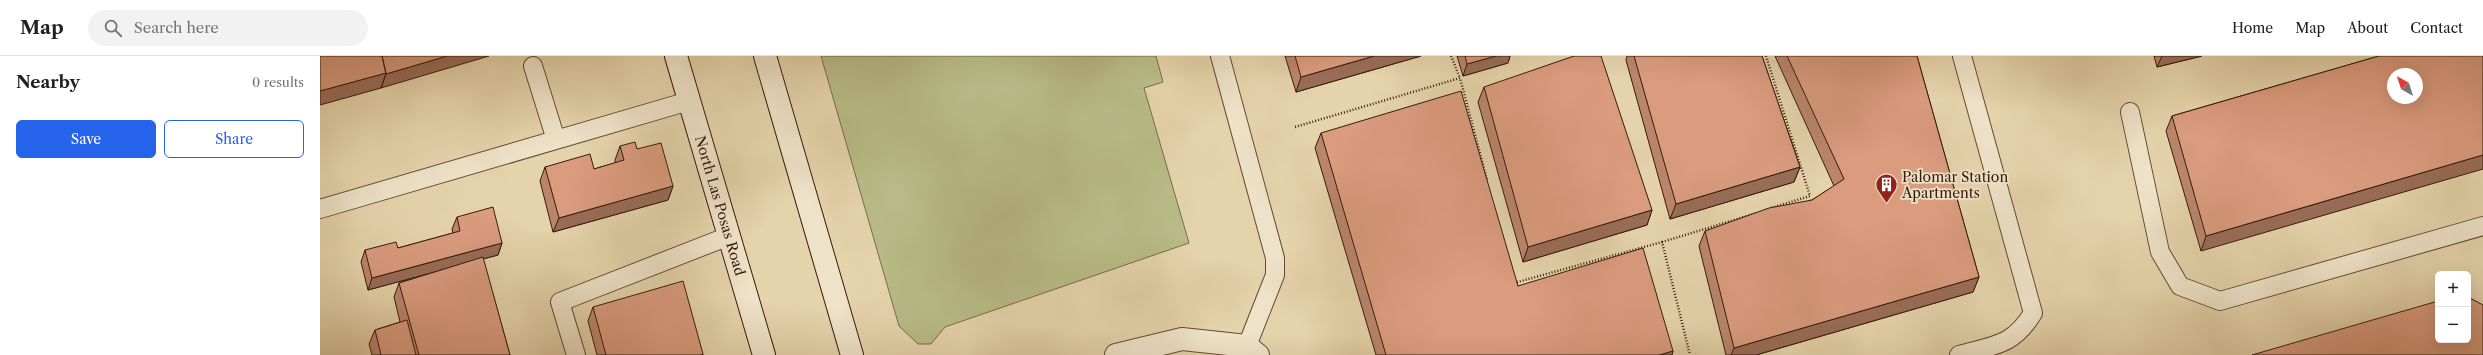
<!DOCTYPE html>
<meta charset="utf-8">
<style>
:root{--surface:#fff;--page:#f2f2f2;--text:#202124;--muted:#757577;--line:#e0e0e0;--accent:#2563eb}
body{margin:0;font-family:"Libre Caslon Text",serif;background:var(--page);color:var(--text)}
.controls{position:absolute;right:12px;bottom:12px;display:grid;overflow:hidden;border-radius:6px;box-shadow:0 4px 16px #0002}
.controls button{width:36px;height:36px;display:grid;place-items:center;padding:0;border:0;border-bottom:1px solid var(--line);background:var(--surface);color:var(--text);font:20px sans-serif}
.compass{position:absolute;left:2067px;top:12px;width:36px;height:36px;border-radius:50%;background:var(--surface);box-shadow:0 4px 16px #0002;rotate:321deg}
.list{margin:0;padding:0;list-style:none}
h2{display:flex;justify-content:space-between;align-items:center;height:52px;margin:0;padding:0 16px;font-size:17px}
h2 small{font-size:13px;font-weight:400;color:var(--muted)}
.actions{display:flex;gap:8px;padding:12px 16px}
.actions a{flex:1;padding:9px 0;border:1px solid var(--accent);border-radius:6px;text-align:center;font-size:14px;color:var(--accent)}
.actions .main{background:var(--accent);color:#fff}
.icon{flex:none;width:22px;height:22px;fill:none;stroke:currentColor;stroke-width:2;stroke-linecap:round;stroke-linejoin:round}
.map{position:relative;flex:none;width:2163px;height:299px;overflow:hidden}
header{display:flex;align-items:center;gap:24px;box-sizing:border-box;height:56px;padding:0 20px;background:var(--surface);border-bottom:1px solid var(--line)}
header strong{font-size:19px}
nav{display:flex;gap:22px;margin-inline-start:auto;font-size:14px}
.search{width:280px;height:36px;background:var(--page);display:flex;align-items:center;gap:10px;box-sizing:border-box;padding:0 14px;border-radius:22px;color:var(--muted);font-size:15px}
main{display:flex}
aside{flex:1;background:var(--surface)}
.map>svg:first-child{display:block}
</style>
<header>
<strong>Map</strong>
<div class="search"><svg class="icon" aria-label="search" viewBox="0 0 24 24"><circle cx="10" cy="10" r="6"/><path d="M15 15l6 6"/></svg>Search here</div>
<nav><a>Home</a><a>Map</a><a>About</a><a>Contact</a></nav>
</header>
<main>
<aside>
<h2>Nearby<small>0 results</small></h2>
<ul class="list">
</ul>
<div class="actions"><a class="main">Save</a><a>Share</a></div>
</aside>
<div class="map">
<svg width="2163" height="299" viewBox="0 0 2163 299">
<rect width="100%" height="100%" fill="#e5d3ab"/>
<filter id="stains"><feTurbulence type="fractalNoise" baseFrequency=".005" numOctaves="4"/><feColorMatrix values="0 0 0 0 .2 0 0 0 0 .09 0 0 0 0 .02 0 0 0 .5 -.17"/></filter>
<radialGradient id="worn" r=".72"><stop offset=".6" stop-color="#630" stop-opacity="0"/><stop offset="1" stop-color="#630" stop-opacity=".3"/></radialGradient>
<path fill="#b8bb87" stroke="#776c4a" d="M 501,0 L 836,0 L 843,26 L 824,32 L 869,187 L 625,271 L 611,288 L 598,288 L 579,270 Z"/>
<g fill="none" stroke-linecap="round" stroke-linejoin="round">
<defs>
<path id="service" d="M 900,0 L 955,202 L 955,219 L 927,290
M 213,10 L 236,84
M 1810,56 L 1840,196 L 1860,230 L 1900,245 L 2163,170
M 0,153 L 369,45
M 256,299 L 240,246 L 409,180
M 1639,299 C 1674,289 1693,290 1713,257 L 1642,0"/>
<path id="tertiary" d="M 796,299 L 862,283 L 927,290 L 938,299"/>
<g id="secondary">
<path id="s1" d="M 356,0 L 444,299"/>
<path d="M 445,0 L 532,299"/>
</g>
</defs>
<use href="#service" stroke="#624a34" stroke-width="20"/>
<use href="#tertiary" stroke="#624a34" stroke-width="24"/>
<use href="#secondary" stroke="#361c0c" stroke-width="24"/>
<path stroke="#361c0c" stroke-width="2.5" stroke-dasharray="1 2" stroke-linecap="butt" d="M 1131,0 L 1140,22
M 1446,0 L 1490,140 L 1451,152
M 975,71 L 1140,22 L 1167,124
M 1342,186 L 1437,157
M 1194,227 L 1342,186 L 1370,299"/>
<use href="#service" stroke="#eee2c8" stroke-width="18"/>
<use href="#tertiary" stroke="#eee2c8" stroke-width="22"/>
<use href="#secondary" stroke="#eee2c8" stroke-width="22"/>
</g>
<path fill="#bb856c" stroke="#361c0c" d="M 965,0 L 1101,0 L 976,36 Z
M 1137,0 L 1190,0 L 1188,7 L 1143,20 Z
M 1307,0 L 1442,0 L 1480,111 L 1474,126 L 1350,163 L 1306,4 Z
M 1455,0 L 1597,0 L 1659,221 L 1653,236 L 1436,299 L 1406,299 L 1379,190 L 1385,175 L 1492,144 L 1514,130 Z
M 1834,0 L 1882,0 L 1837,11 Z
M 2059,0 L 1881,195 L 1846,75 L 1852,60 Z
M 1164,31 L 1332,154 L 1327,169 L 1203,206 L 1158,46 Z
M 1001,77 L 1198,230 L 1353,295 L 1352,299 L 1056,299 L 995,92 Z
M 300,90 L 317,93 L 353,130 L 348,144 L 233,176 L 220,125 L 225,111 L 274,113 L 295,107 L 295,104 Z
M 137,161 L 182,187 L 178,199 L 163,203 L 190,299 L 52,299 L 49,288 L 55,274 L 80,266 L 74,241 L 79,227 L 117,215 L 48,234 L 41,206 L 45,194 L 78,192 L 133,177 L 132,173 Z
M 273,251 L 383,298 L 383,299 L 277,299 L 268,265 Z"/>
<path fill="#996c58" stroke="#361c0c" d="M 127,0 L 169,0 L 61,32 L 66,18 Z
M 1054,0 L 1101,0 L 976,36 L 981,21 Z
M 1176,0 L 1190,0 L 1188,7 L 1143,20 L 1147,8 Z
M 1842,0 L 1882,0 L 1837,11 Z
M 66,17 L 61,32 L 0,49 L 0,35 Z
M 2163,99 L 2163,113 L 1881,195 L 1886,180 Z
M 1480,111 L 1474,126 L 1350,163 L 1356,148 Z
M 353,130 L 348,144 L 233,176 L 239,162 Z
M 1332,154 L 1327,169 L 1203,206 L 1208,191 Z
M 182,187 L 178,199 L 48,234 L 52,222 Z
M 1659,221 L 1653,236 L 1436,299 L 1411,299 L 1414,292 Z
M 1353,295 L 1352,299 L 1339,299 Z"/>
<path fill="#da9b7e" stroke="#361c0c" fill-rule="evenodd" d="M 0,0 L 62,0 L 66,17 L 0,35 Z
M 62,0 L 127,0 L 66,18 Z
M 975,0 L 1054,0 L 981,21 Z
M 1145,0 L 1176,0 L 1147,8 Z
M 1254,0 L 1281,0 L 1332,154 L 1208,191 L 1164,31 Z
M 1314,0 L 1442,0 L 1480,111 L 1356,148 Z
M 1467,0 L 1597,0 L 1659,221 L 1414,292 L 1385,175 L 1449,152 L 1492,144 L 1524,123 Z
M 2059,0 L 2163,0 L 2163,99 L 1886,180 L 1852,60 ZM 2073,18 L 2097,18 L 2097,42 L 2073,42 Z
M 1141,35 L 1198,230 L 1323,192 L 1353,295 L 1339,299 L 1066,299 L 1001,77 Z
M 315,86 L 317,93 L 341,87 L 353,130 L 239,162 L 225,111 L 270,98 L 274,113 L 304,104 L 300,90 Z
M 173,151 L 182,187 L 52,222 L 45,194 L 76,186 L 78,192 L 140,175 L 137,161 Z
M 163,201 L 190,299 L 99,299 L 79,227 Z
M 363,225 L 383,298 L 380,299 L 286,299 L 273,251 Z
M 2148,241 L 2163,249 L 2163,299 L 1932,299 L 2118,245 L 2118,284 L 2148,284 Z
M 87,264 L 96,299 L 61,299 L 55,274 Z"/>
<defs>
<symbol id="building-pin" viewBox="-11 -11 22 30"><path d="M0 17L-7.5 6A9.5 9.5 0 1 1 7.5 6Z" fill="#8f2418" stroke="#eee2c8"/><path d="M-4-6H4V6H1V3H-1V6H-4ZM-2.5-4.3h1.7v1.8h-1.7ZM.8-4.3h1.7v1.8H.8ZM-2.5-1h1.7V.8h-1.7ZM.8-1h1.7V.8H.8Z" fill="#fff"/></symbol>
</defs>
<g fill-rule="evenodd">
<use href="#building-pin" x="1554" y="116" width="25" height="34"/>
</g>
<g text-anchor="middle" stroke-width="3.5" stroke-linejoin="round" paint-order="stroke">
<g font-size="14" fill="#361c0c" stroke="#eee2c8" text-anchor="start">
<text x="1582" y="126">Palomar Station<tspan x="1582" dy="16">Apartments</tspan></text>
</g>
<g font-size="14" fill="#361c0c" stroke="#eee2c8">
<text dy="5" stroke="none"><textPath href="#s1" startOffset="156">North Las Posas Road</textPath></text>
</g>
</g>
<rect width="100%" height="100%" filter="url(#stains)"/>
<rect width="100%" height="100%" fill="url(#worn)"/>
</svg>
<div class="controls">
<button>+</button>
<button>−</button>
</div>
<svg class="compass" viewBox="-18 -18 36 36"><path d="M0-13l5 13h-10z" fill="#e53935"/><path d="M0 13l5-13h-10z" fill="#757577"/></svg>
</div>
</main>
